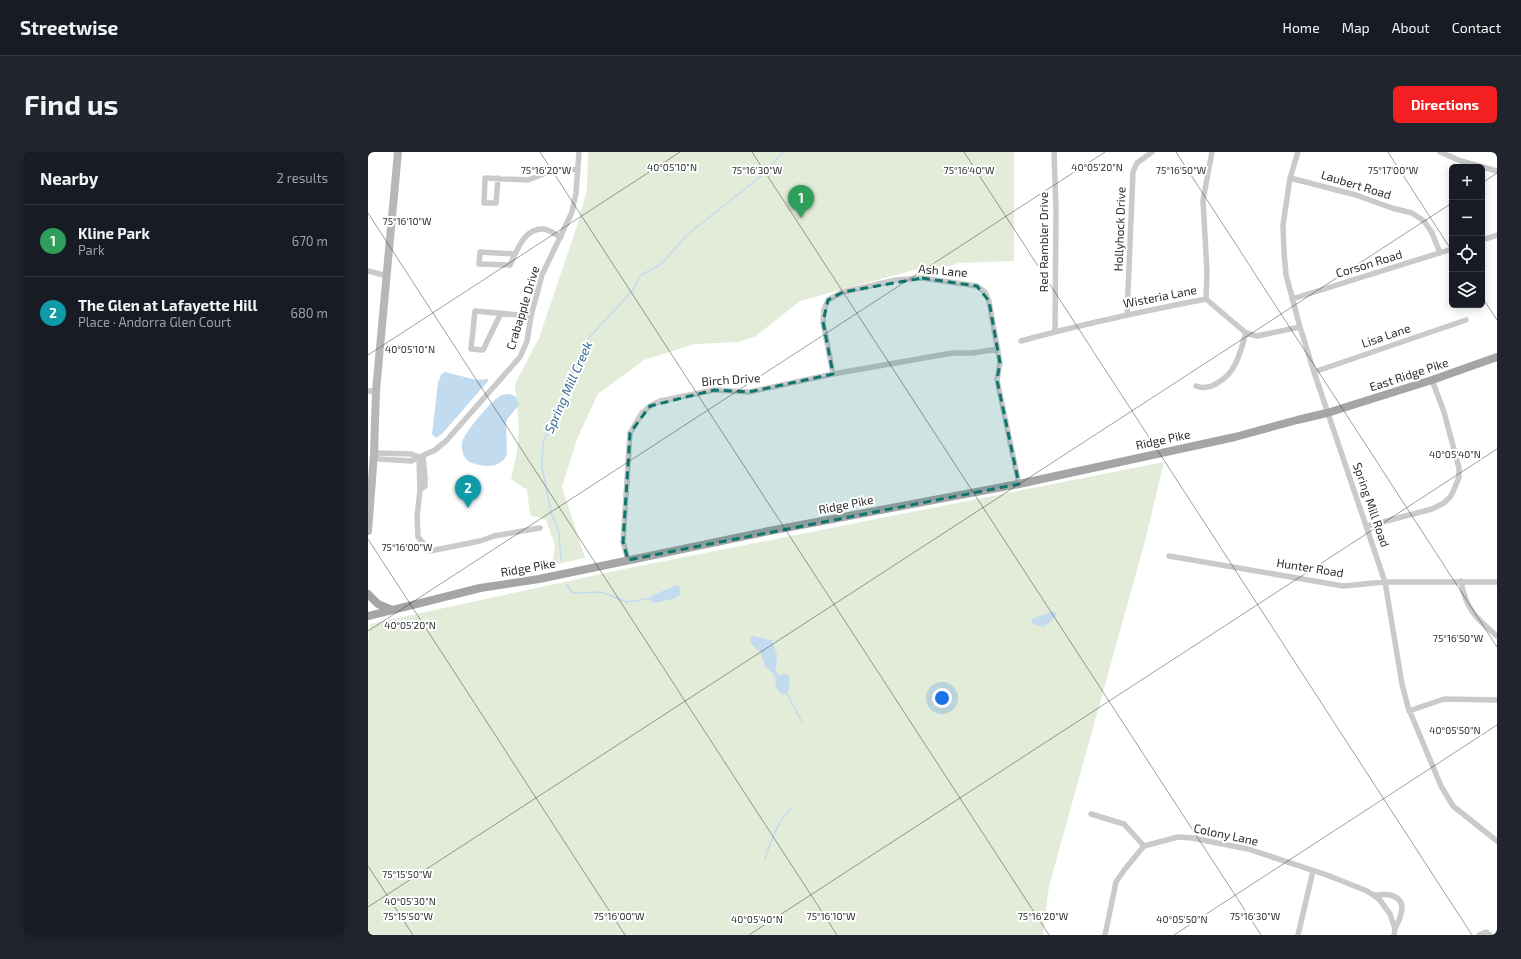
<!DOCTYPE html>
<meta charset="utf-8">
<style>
:root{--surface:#171b24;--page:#20242c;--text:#f1f3f6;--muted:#9ea1a6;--line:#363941;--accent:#f41f21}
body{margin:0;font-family:"Exo 2",sans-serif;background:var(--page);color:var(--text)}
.controls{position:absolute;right:12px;top:12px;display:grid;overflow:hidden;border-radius:6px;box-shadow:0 2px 10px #0003}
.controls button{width:36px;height:36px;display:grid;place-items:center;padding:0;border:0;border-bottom:1px solid var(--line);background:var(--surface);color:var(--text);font:20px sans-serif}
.you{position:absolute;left:574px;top:546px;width:14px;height:14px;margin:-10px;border:3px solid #fff;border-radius:50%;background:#1a73e8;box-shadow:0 0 0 6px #1a73e833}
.badge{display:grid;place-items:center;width:26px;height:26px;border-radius:50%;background:var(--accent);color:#fff;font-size:13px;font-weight:700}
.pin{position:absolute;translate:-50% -33px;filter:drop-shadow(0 1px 2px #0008)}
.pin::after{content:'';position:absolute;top:21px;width:14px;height:12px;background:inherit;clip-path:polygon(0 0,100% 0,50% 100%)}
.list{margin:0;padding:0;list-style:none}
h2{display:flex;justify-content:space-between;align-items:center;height:52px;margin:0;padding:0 16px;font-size:17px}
h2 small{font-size:13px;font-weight:400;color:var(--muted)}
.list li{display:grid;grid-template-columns:26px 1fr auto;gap:12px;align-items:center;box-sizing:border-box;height:72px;padding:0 16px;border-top:1px solid var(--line)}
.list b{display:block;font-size:15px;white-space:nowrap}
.list p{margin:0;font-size:13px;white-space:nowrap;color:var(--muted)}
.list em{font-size:13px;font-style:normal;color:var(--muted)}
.icon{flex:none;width:22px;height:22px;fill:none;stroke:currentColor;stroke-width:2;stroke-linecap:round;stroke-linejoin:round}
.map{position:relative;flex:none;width:1129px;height:783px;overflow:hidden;border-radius:6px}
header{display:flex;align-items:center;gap:24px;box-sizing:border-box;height:56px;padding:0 20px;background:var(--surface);border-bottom:1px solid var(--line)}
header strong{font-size:19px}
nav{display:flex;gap:22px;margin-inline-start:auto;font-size:14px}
.intro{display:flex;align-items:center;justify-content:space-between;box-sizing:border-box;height:96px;padding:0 24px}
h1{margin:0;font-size:28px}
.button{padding:10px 18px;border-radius:6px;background:var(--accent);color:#fff;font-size:14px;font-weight:700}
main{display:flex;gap:24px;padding:0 24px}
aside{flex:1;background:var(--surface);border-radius:6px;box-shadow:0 2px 10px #0003}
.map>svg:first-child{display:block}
</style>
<header>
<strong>Streetwise</strong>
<nav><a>Home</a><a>Map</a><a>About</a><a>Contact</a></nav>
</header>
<div class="intro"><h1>Find us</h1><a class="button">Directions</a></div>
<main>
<aside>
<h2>Nearby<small>2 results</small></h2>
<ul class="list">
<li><span class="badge" style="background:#2e9e5b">1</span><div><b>Kline Park</b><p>Park</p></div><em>670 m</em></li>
<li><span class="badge" style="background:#0f9aa8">2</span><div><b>The Glen at Lafayette Hill</b><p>Place · Andorra Glen Court</p></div><em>680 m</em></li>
</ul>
</aside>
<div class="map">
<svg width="1129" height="783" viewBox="0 0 1129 783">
<rect width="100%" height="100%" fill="#fff"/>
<path fill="#e2ecd9" d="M 220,0 L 646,0 L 646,109 L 591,111 L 581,114 L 546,118 L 432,149 L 388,184 L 371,190 L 327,192 L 276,208 L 230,242 L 209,287 L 194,335 L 217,406 L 184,413 L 187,393 L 178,368 L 162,363 L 159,338 L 143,327 L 149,300 L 151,274 L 147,232 L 171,186 L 210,71 L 219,37 Z
M 796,310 L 777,389 L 681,734 L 675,783 L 0,783 L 0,492 L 2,472 L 256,417 Z"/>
<path fill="#c3dbee" d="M 77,220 L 109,228 L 120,227 L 120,229 L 74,282 L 68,286 L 64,282 L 70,230 L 73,223 Z
M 141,242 L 147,244 L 151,253 L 140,266 L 138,270 L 139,302 C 133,318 114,315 101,310 C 95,305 93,298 94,290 C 97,280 125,246 134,243 C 136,242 138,242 141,242 Z
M 309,433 L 312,435 L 312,443 L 305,447 L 286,451 L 282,448 L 283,444 Z
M 685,459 L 689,463 L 681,471 L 675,475 L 665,472 L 663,468 L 666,466 Z
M 384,484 L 404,488 L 409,503 L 408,519 L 410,523 L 419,522 L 422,524 L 421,538 L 416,543 L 413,542 L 408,536 L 407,524 L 397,514 L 392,500 L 382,490 L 382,486 Z"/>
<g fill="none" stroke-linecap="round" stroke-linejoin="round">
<path stroke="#c3dbee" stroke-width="1.5" d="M 193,408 L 191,381 L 183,360 L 174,315 L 175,291 L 219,188 L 265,138 L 272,124 L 293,112 L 320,82 L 393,24 L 415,0
M 199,433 L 204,441 L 233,440 L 259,450 L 284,446
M 418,540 L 434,570
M 397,707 C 403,688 410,669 424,655"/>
<path stroke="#cacaca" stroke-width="5.5" d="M 686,0 L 688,57 L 687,179
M 930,0 L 922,26 L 915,73 L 916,100 L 918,123 L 932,175 L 946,220 L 1017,430 L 1034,532 L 1040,555 L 1073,634 L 1085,654 L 1129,689
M 1072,0 L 1093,9 L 1129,19
M 130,26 L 128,51 L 116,51 L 117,26 L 160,28 L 191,16 L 210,18
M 922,26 L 988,43 L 1024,56 L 1044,61 L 1056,69 L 1064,81 L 1072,101
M 1114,88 L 1129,83
M 147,102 L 112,100 L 111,112 L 142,113 C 149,99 156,75 176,77 C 182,78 188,83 193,85
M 0,119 L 19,124
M 838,147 L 839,120 L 835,48 L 844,0
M 838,147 L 878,181 L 889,184 L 932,175
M 924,147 L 1084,97
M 133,161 L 115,198 L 103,197 L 107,159 L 163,164
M 759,163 L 765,20 L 769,11 L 784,0
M 653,189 C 714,172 776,159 838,147
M 946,220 L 1098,168
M 465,222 L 455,170 L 456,157 L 460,148 L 475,140 L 528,128 L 554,126 L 609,134 L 617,140 L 621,149 L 632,211 L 629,228 L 651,332
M 828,234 C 836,237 844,235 851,230 C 869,219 872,200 878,181
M 0,239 L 8,239
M 6,302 L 11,307 L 43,309 L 67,298 L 78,289 L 152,205 L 159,189 L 163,164 L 174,123 L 204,60 L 208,41 L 211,0
M 6,302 L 10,301 L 43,302 L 51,305
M 51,305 L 52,338 L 49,364 L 50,385 L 62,399 L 112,389 L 126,384 L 172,376
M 52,338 L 57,334 L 57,326 L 55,304
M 999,374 L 1064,357 L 1076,351 L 1083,344 L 1087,335 L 1091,325 L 1091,316 L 1076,260 L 1064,228
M 801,404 L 975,434 L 1017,430 L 1129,430
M 260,408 L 255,390 L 262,281 L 274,261 L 282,254 L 292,249 L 346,238 L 381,240 L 465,222 L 584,201 L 604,201 L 630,197
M 1093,429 C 1098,458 1108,466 1129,484
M 1041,559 L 1076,547 L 1129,548
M 723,662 L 756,672 L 776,694
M 1006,743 C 1012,743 1017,742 1022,743 C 1042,748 1032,766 1027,777
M 737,783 L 748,730 L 757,717 L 776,694 L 810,685 L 824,686 L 880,697 L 959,723 L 999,739 L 1011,747 L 1022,762 L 1027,777 L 1026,783
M 930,783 L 945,719
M 1111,783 L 1118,780 L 1122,783"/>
<path stroke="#b7b7b7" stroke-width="8" d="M 0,379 L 6,302 L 8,239 L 30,0"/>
<path stroke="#a5a5a5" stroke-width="8" d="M 0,442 L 10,452 L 24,458
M 0,464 L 112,436 L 171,427 L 401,379 L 651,332 L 867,285 L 929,268 L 959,261 L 1064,228 L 1129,205"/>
</g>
<path fill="#0f766e" fill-opacity="0.2" stroke="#0f766e" stroke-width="3" stroke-dasharray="8 5" stroke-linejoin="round" d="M 554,126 L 609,134 L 621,149 L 632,211 L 629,228 L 651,332 L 260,408 L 255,390 L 262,281 L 282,254 L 346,238 L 381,240 L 465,222 L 455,170 L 460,148 L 475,140 Z"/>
<path fill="none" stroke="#2d2d2d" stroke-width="1" stroke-opacity="0.45" d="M 172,0 L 681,783M 384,0 L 893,783M 596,0 L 1104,783M 808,0 L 1129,495M 1020,0 L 1084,99M 1114,31 L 1129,21M 0,61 L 469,783M 1114,145 L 1129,168M 0,203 L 312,0M 0,387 L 257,783M 0,479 L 737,0M 0,714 L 45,783M 0,755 L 1084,51M 381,783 L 1129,297M 806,783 L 1129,573"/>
<g text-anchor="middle" stroke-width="4" stroke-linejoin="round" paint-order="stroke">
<g font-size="12" fill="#2d2d2d" stroke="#fff">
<text transform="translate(988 33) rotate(17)" y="4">Laubert Road</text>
<text transform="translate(752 77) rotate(-88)" y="4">Hollyhock Drive</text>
<text transform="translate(676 90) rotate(-90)" y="4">Red Rambler Drive</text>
<text transform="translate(1001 112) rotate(-17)" y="4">Corson Road</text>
<text transform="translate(575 119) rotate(5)" y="4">Ash Lane</text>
<text transform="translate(792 145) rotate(-11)" y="4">Wisteria Lane</text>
<text transform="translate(155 156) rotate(-73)" y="4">Crabapple Drive</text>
<text transform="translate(1018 184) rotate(-19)" y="4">Lisa Lane</text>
<text transform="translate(1041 223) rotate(-18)" y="4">East Ridge Pike</text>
<text transform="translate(363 228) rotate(-4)" y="4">Birch Drive</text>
<text transform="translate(795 288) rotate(-12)" y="4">Ridge Pike</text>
<text transform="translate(478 353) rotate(-11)" y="4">Ridge Pike</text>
<text transform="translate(1003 353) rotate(71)" y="4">Spring Mill Road</text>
<text transform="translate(160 416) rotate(-10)" y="4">Ridge Pike</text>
<text transform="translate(942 416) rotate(9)" y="4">Hunter Road</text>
<text transform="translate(858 683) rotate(12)" y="4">Colony Lane</text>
</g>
<g font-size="13" font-style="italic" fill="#356a95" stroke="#fff">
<text transform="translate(200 235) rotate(-66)" y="5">Spring Mill Creek</text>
</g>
</g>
<g font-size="10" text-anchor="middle" fill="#2d2d2d" stroke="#fff" stroke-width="4" stroke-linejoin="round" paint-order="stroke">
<text x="304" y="19">40°05'10"N</text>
<text x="729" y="19">40°05'20"N</text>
<text x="178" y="22">75°16'20"W</text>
<text x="389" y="22">75°16'30"W</text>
<text x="601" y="22">75°16'40"W</text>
<text x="813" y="22">75°16'50"W</text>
<text x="1025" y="22">75°17'00"W</text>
<text x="39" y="73">75°16'10"W</text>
<text x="42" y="201">40°05'10"N</text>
<text x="1087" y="306">40°05'40"N</text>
<text x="39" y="399">75°16'00"W</text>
<text x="42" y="477">40°05'20"N</text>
<text x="1090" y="490">75°16'50"W</text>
<text x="1087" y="582">40°05'50"N</text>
<text x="39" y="726">75°15'50"W</text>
<text x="42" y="753">40°05'30"N</text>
<text x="40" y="768">75°15'50"W</text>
<text x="251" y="768">75°16'00"W</text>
<text x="463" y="768">75°16'10"W</text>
<text x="675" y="768">75°16'20"W</text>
<text x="887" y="768">75°16'30"W</text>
<text x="389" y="771">40°05'40"N</text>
<text x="814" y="771">40°05'50"N</text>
</g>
</svg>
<div class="controls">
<button>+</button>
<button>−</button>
<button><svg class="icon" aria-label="locate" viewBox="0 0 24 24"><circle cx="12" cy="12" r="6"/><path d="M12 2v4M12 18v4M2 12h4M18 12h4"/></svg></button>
<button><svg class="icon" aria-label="layers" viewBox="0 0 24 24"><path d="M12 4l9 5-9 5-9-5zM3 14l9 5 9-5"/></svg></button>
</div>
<div class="you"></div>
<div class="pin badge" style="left:433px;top:66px;background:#2e9e5b">1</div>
<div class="pin badge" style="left:100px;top:356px;background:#0f9aa8">2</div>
</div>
</main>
